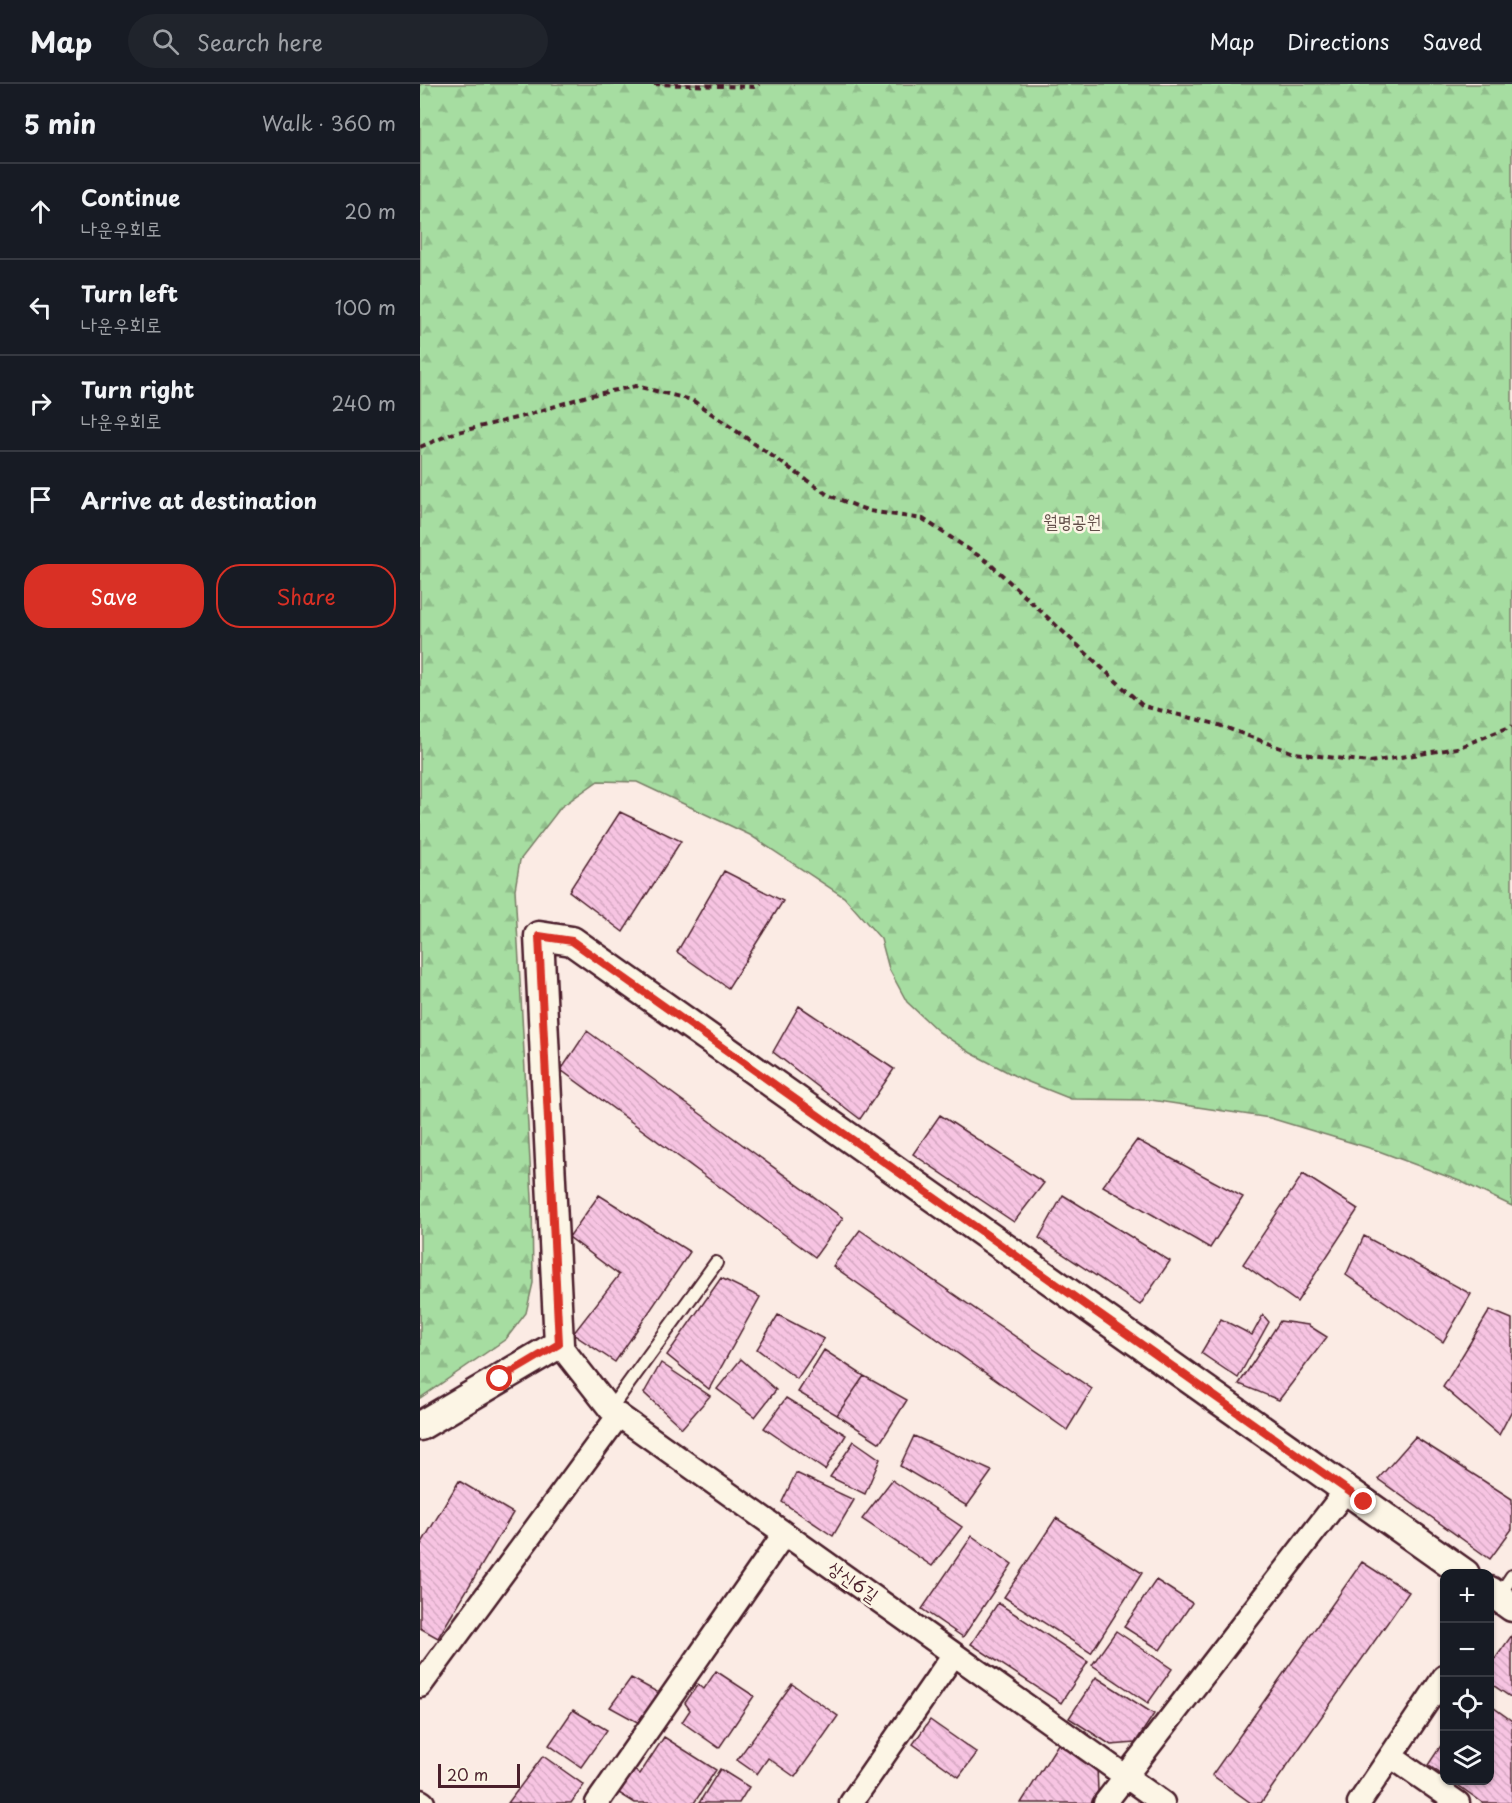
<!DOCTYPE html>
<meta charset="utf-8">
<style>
:root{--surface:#171b24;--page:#20242c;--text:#f1f3f6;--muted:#9ea1a6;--line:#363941;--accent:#d93025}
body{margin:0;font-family:"Playpen Sans","Poor Story",sans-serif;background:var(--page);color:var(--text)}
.controls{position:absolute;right:18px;bottom:18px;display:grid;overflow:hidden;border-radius:12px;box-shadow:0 2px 4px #0004}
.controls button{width:54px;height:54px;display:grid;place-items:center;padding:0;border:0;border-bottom:2px solid var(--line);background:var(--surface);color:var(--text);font:30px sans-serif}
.scale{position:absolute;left:18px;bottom:15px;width:82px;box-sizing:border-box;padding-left:6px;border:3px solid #4a1f2b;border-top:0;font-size:16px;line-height:21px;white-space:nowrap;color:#4a1f2b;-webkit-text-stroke:4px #fcf5e5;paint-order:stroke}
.stop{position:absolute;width:18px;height:18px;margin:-14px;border:4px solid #d93025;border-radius:50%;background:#fff}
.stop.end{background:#d93025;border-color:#fff;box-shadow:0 2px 6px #0008}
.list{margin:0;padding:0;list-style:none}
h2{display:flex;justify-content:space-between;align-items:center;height:78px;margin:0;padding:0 24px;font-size:26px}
h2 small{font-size:20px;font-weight:400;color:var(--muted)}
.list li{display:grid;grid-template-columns:39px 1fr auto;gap:18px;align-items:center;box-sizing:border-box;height:96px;padding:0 24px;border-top:2px solid var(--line)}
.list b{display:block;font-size:22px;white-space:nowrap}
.list p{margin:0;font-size:20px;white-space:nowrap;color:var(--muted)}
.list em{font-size:20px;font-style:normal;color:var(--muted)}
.actions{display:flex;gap:12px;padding:18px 24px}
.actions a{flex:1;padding:14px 0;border:2px solid var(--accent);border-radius:24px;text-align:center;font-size:21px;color:var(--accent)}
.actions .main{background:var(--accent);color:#fff}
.icon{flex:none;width:33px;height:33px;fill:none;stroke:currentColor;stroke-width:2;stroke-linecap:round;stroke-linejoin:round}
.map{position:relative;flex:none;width:1092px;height:1719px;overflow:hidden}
header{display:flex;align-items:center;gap:36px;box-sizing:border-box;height:84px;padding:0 30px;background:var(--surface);border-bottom:2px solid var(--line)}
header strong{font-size:28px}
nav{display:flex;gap:33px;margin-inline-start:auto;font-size:21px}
.search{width:420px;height:54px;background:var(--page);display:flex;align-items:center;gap:15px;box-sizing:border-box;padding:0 21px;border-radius:33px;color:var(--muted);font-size:22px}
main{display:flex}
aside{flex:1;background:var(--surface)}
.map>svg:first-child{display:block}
</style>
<header>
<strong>Map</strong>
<div class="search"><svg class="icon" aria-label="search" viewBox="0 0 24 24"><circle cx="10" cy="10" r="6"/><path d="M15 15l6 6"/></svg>Search here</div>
<nav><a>Map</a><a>Directions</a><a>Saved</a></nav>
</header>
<main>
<aside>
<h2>5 min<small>Walk · 360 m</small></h2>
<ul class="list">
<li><svg class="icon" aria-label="ahead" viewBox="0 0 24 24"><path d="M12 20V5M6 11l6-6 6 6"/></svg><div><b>Continue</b><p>나운우회로</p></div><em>20 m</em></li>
<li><svg class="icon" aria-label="left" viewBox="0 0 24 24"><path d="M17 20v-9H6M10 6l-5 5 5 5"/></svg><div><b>Turn left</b><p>나운우회로</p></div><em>100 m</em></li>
<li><svg class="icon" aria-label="right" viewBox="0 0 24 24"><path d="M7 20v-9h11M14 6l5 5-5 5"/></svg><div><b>Turn right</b><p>나운우회로</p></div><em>240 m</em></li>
<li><svg class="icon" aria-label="arrive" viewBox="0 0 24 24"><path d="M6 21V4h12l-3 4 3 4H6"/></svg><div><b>Arrive at destination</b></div></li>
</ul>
<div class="actions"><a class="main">Save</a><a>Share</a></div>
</aside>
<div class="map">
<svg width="1092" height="1719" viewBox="0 0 1092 1719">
<defs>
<pattern id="forest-firs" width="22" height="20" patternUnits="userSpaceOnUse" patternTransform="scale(1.5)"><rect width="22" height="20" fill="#a6dda1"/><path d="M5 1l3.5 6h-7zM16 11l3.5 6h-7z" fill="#90bd8b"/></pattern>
<pattern id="building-back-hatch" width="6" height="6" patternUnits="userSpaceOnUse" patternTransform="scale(1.5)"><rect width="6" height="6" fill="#f7c4e2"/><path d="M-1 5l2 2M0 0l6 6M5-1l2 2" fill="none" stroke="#d5a8c2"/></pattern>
</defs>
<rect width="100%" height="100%" fill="#fbebe4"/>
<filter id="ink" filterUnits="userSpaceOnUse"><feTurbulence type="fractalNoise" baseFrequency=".0167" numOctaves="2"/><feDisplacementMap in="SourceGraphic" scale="12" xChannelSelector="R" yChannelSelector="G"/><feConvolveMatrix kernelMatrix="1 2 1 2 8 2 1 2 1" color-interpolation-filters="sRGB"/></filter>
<g filter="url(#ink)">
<path fill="url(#forest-firs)" stroke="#787e66" stroke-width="1.5" d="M 0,0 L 1092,0 L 1092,1122 L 1042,1098 L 956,1066 L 850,1034 L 731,1016 L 651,1015 L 601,995 L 551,969 L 519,948 L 487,918 L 469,885 L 461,855 L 424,813 L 330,751 L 217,698 L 178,697 L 141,723 L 100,776 L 95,805 L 112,1114 L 113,1199 L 106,1229 L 86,1255 L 0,1314 Z"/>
<path fill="url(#building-back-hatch)" stroke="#4a1f2b" stroke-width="1.5" d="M 200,728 L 261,757 L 203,848 L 149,807 Z
M 304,787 L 363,817 L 308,904 L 257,868 Z
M 379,922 L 474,985 L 440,1035 L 353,968 Z
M 167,947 L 423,1134 L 395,1173 L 141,986 Z
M 520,1031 L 624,1099 L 594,1138 L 493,1070 Z
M 717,1056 L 823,1113 L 790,1164 L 683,1102 Z
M 883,1090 L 938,1125 L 877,1218 L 823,1180 Z
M 179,1111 L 270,1168 L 195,1278 L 153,1250 L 199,1191 L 149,1153 Z
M 643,1111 L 750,1177 L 720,1221 L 619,1154 Z
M 440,1146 L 672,1305 L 647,1346 L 413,1182 Z
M 944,1152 L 1051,1210 L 1023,1258 L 926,1191 Z
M 301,1194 L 340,1213 L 289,1305 L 247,1271 Z
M 1070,1226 L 1092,1235 L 1092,1326 L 1079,1351 L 1023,1303 Z
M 358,1231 L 404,1255 L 377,1295 L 337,1265 Z
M 843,1231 L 849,1238 L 818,1294 L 781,1269 L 801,1235 L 832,1251 Z
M 860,1237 L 888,1241 L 907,1253 L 859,1316 L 819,1300 Z
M 404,1266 L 444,1292 L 417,1331 L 378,1308 Z
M 321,1275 L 356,1306 L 335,1333 L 297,1305 Z
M 241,1279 L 290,1312 L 262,1344 L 224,1309 Z
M 444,1292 L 487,1316 L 460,1359 L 417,1331 Z
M 366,1314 L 426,1351 L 405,1386 L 344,1344 Z
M 494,1352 L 572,1387 L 547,1422 L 480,1382 Z
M 995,1353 L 1092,1415 L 1092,1445 L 1070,1475 L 958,1395 Z
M 434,1357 L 460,1375 L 445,1410 L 410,1393 Z
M 376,1389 L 434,1416 L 413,1452 L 362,1418 Z
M 472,1396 L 542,1443 L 512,1482 L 442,1435 Z
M 39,1397 L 93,1429 L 18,1554 L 0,1544 L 0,1462 Z
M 636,1434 L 722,1489 L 671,1569 L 584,1513 Z
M 552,1452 L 592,1480 L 543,1553 L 502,1525 Z
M 942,1478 L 989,1508 L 841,1719 L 831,1719 L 792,1691 Z
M 736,1496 L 772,1519 L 740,1566 L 704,1543 Z
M 578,1519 L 668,1578 L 641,1619 L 551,1560 Z
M 696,1547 L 752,1585 L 728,1619 L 672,1581 Z
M 1092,1551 L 1092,1614 L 1070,1599 L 1070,1582 Z
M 296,1587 L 334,1612 L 299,1664 L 262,1638 L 270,1626 L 265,1619 L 278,1600 L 284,1605 Z
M 676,1593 L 734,1630 L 715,1659 L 691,1661 L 649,1634 Z
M 211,1594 L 239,1609 L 221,1640 L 190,1623 Z
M 372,1600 L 418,1632 L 375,1693 L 348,1674 L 337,1690 L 317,1676 Z
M 1070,1621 L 1092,1637 L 1092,1719 L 1063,1719 L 1031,1696 L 1070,1696 Z
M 153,1626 L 187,1646 L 161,1683 L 129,1661 Z
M 510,1636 L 557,1669 L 539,1693 L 493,1660 Z
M 244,1653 L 296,1686 L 274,1719 L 215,1719 L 194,1706 L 209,1683 L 220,1690 Z
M 1024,1657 L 1024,1692 L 1008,1681 Z
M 638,1660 L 677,1683 L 678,1707 L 671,1719 L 601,1719 Z
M 123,1672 L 164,1701 L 151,1719 L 88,1719 Z
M 300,1685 L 329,1703 L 319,1719 L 279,1719 Z"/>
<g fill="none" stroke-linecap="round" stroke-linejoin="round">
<defs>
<path id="service" d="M 190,1325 L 296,1179
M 1078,1513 L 1092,1492"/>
<path id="minor" d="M 139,1260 L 190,1325 L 743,1719
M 0,1602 L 199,1331
M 972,1673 L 1038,1719
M 0,1717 L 3,1719
M 177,1719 L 364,1450
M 431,1719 L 534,1570
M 685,1719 L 927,1405
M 939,1719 L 1024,1593"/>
<path id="tertiary" d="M 0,1342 L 139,1260 L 119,852 L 152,857 L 1045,1490
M 1070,1507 L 1092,1523"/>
</defs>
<use href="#service" stroke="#4a1f2b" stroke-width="16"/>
<use href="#minor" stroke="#4a1f2b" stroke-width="27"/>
<use href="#tertiary" stroke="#4a1f2b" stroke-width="33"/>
<path stroke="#4a1f2b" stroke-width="4" stroke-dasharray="6 4.5" stroke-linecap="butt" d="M 234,0 L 334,3 L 339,0
M 0,363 L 34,349 L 104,332 L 167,312 L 216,302 L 272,316 L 408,411 L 449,427 L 503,435 L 568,478 L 723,622 L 796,640 L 874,669 L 950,678 L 1037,664 L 1092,642"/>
<use href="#service" stroke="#fcf5e5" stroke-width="12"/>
<use href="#minor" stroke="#fcf5e5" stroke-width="22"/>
<use href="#tertiary" stroke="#fcf5e5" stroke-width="28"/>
</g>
</g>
<g fill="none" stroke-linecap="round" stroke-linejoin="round" filter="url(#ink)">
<path stroke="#d93025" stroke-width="8" d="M 80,1295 L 139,1260 L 119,852 L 152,857 L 944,1418"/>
</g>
<g text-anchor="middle" stroke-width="5" stroke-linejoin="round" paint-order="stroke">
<g font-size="18" fill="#614e48" stroke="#fcf5e5">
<text x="652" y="444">월명공원</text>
</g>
<g font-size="18" fill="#4a1f2b" stroke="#fcf5e5">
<text transform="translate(433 1498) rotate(35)" y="6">상신6길</text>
</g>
</g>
</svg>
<div class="controls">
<button>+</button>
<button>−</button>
<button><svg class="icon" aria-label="locate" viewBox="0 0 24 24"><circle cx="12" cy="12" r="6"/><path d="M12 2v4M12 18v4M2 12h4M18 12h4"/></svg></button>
<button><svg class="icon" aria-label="layers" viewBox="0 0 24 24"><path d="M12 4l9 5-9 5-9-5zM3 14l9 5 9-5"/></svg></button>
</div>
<div class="scale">20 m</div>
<div class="stop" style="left:80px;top:1295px"></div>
<div class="stop end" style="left:944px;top:1418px"></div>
</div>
</main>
